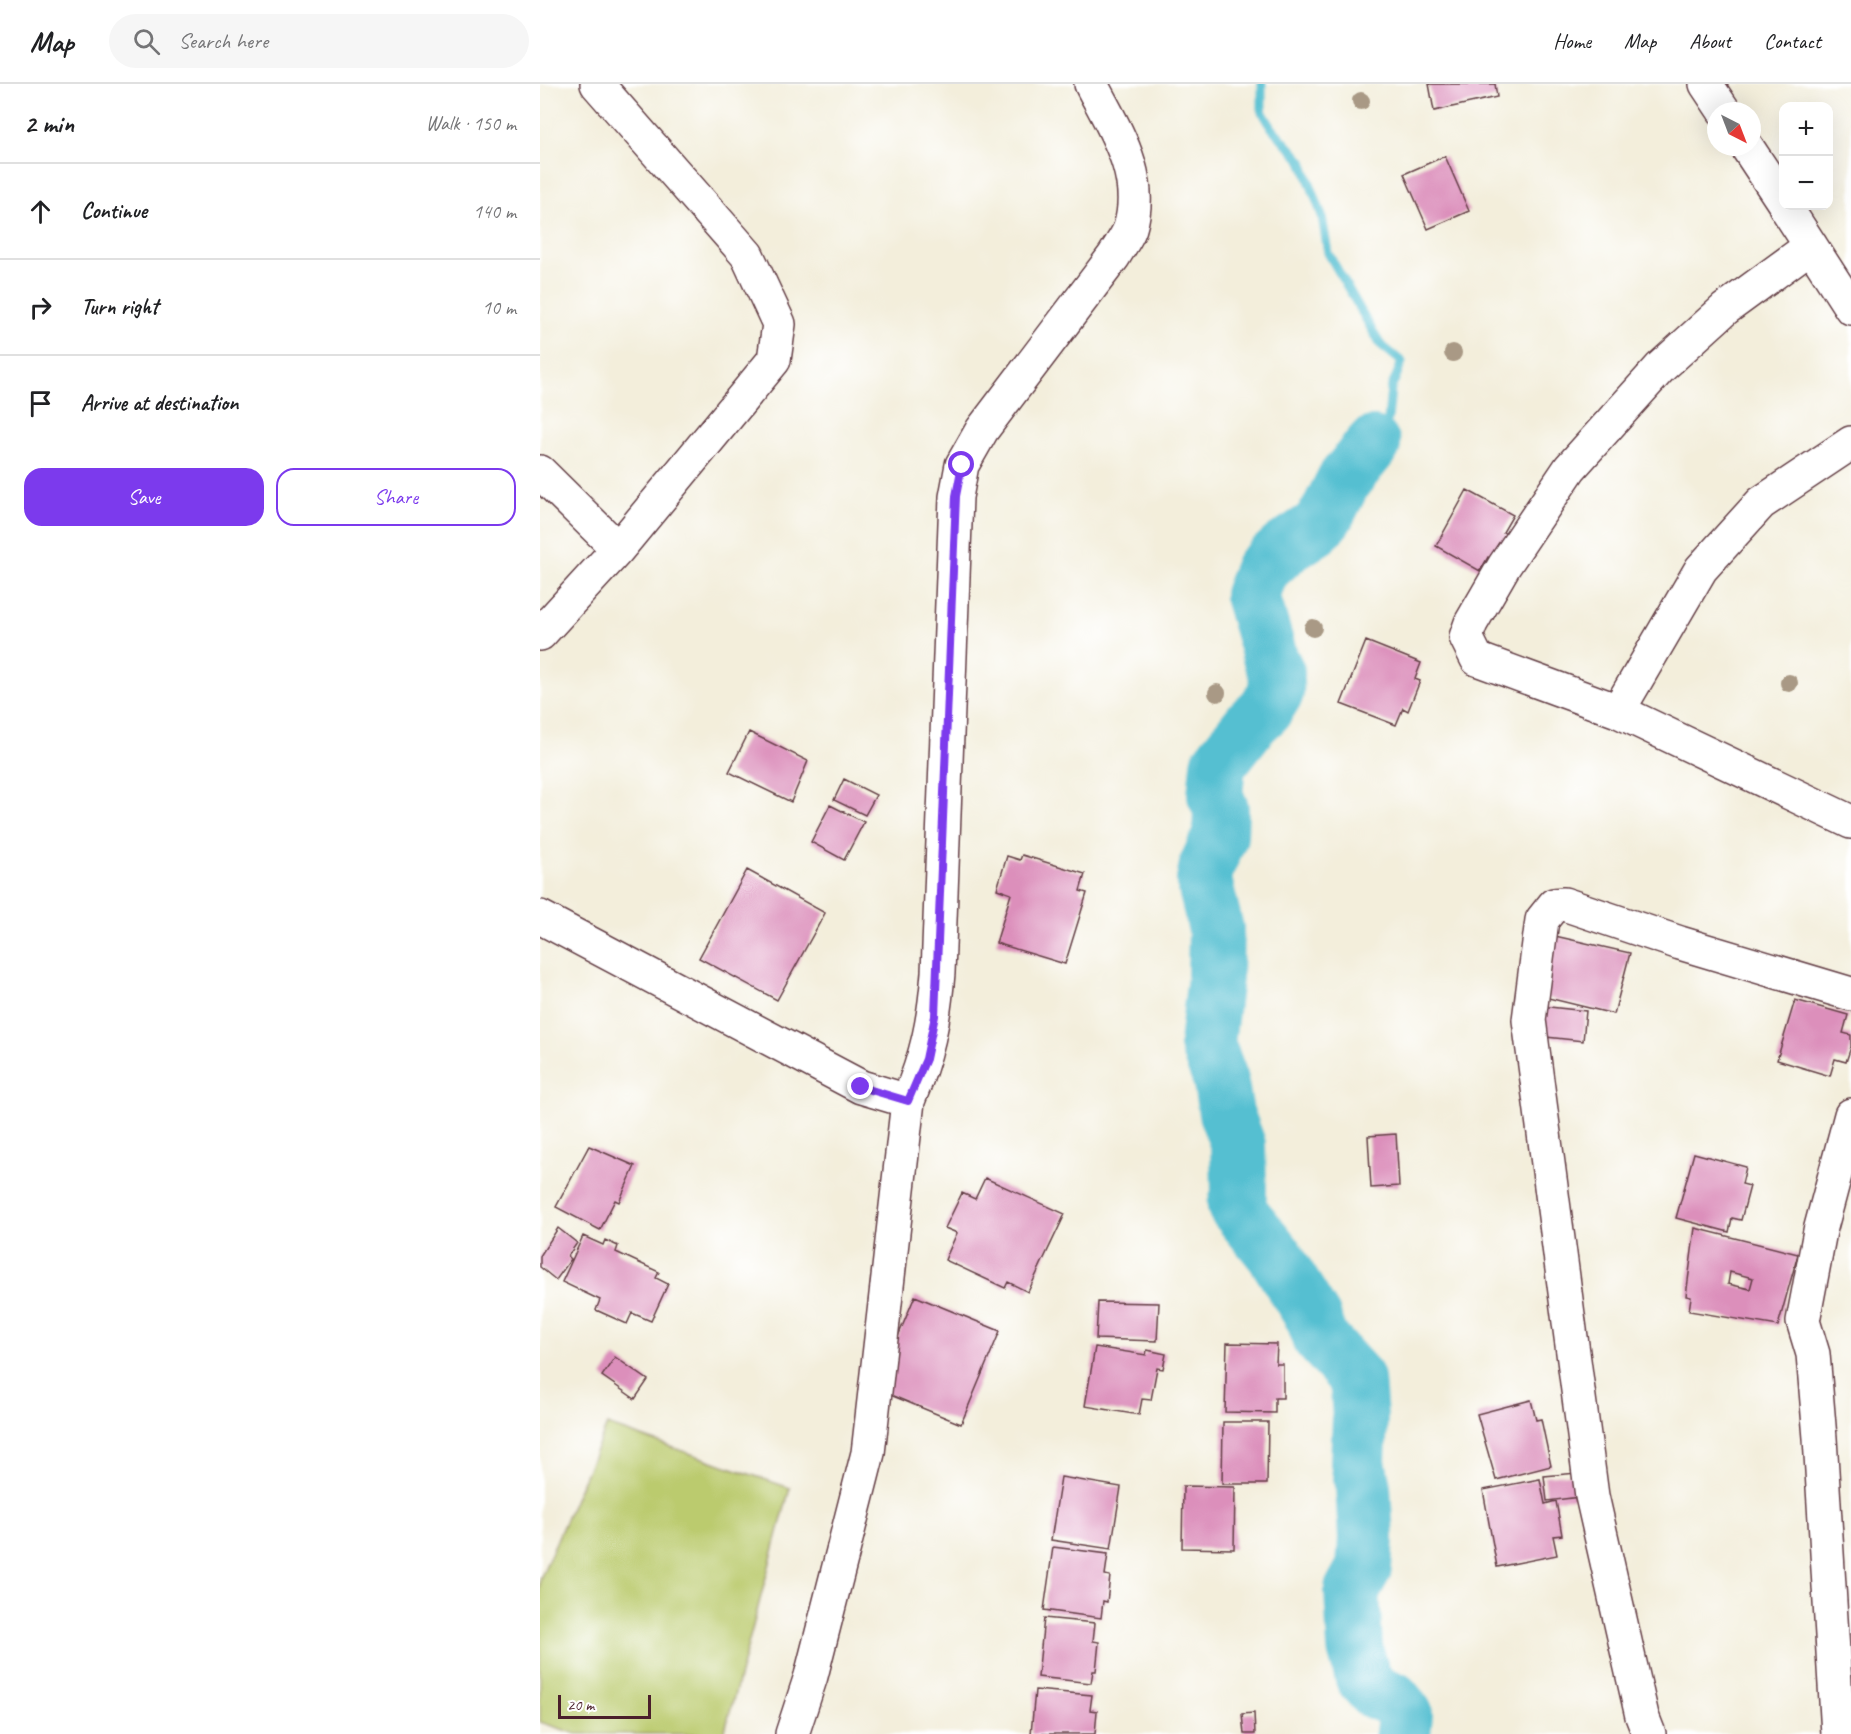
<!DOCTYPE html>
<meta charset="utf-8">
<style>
:root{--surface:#fff;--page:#f6f6f6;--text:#202124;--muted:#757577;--line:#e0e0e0;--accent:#7c3aed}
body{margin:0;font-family:Caveat,sans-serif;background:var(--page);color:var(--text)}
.controls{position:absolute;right:18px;top:18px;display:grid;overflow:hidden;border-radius:12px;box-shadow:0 6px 24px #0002}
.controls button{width:54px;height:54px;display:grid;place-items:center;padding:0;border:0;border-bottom:2px solid var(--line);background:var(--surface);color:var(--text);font:30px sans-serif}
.compass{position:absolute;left:1167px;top:18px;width:54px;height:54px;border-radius:50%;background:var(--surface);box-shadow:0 6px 24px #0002;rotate:138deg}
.scale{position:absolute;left:18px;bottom:15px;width:93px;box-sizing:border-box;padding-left:6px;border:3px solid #4a1f2b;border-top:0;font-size:16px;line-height:21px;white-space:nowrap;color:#4a1f2b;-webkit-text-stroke:4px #fff;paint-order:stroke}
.stop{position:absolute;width:18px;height:18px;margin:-14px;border:4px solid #7c3aed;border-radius:50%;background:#fff}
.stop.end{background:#7c3aed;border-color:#fff;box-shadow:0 2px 6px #0008}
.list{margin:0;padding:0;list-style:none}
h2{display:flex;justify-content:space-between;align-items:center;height:78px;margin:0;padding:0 24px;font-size:26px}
h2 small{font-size:20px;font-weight:400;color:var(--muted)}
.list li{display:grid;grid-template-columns:39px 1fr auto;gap:18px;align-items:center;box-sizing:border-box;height:96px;padding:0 24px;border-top:2px solid var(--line)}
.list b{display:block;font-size:22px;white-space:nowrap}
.list em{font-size:20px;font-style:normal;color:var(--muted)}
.actions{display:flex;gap:12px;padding:18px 24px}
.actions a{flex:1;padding:14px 0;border:2px solid var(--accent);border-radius:18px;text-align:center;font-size:21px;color:var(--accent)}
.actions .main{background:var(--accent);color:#fff}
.icon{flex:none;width:33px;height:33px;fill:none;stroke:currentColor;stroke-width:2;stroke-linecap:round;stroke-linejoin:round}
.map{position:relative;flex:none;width:1311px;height:1650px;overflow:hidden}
header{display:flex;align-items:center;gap:36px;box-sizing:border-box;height:84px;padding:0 30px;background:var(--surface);border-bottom:2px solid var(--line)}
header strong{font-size:28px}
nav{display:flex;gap:33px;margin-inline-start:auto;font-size:21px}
.search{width:420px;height:54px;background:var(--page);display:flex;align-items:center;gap:15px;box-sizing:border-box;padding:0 21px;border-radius:33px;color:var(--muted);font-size:22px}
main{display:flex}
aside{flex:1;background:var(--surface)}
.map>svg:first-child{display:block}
</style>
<header>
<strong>Map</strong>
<div class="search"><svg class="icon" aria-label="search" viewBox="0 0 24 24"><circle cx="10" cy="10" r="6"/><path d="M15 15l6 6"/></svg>Search here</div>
<nav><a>Home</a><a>Map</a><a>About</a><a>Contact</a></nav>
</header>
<main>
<aside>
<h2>2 min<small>Walk · 150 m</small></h2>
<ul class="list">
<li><svg class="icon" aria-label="ahead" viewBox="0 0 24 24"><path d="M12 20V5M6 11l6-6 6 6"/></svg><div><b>Continue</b></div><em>140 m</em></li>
<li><svg class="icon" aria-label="right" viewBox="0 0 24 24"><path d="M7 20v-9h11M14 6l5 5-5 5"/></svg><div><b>Turn right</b></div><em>10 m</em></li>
<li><svg class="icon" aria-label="arrive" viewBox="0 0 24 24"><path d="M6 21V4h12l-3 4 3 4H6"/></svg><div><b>Arrive at destination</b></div></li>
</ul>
<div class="actions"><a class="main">Save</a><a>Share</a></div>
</aside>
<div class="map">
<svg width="1311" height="1650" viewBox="0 0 1311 1650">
<rect width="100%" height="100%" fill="#fff"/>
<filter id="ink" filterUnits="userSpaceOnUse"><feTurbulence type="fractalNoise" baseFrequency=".0167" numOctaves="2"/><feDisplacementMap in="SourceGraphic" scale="12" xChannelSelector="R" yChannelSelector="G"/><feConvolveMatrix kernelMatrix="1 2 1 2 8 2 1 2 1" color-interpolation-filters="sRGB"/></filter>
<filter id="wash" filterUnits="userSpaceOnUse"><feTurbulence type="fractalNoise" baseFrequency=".008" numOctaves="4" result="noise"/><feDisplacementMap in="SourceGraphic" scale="24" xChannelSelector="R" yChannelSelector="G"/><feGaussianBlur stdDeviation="1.35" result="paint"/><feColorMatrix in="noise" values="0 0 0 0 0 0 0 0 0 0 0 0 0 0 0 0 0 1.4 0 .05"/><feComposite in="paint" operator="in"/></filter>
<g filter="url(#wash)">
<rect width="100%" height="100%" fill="#f3eedb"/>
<path fill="#bbcb6e" stroke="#82754c" stroke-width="1.5" d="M 67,1341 L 250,1404 L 184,1650 L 36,1650 L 0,1638 L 0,1495 Z"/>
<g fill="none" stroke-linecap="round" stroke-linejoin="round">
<path stroke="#55bfd1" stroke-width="9" d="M 722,0 L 722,27 L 732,44 L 762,77 L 782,132 L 788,169 L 840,260 L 862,278 L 851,305 L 848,335 L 833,360"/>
<path stroke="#55bfd1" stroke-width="56" d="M 833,360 L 804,396 L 786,432 L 776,444 L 744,465 L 722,485 L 712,511 L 731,576 L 737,588 L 736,608 L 725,626 L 712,638 L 678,681 L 675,711 L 681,725 L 680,752 L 667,781 L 664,796 L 676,845 L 675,893 L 667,960 L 680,994 L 686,1029 L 698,1061 L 699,1111 L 695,1122 L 734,1170 L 774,1235 L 779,1253 L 817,1295 L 820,1333 L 818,1378 L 823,1403 L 826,1454 L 824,1484 L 812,1506 L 815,1564 L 823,1594 L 834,1607 L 853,1615 L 865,1630 L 863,1650"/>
</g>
<g id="blocks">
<path fill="#dc8fbb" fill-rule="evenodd" d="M 889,0 L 955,0 L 957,13 L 894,27 Z
M 905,72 L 929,127 L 888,145 L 864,90 Z
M 927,406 L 973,431 L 963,448 L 969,452 L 955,477 L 948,473 L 940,487 L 896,462 Z
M 826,557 L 881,579 L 875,595 L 880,597 L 868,627 L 863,624 L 856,641 L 801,620 Z
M 209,648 L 268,677 L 251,718 L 189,688 Z
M 304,695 L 336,711 L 325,731 L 294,716 Z
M 290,721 L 324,738 L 304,776 L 271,758 Z
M 482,771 L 545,790 L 540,807 L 547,809 L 525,880 L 456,859 L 471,810 L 457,805 L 467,772 L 480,776 Z
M 207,786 L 285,829 L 237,916 L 159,874 Z
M 1015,852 L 1090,869 L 1074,930 L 1000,912 Z
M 1255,916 L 1308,931 L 1303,949 L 1311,951 L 1311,963 L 1306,978 L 1295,975 L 1290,992 L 1237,976 Z
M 1000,922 L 1046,927 L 1043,957 L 997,952 Z
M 856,1050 L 859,1102 L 831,1104 L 828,1052 Z
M 49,1062 L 95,1082 L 79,1118 L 75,1116 L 60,1146 L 16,1123 Z
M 1154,1069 L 1206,1083 L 1202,1100 L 1210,1102 L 1201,1136 L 1192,1134 L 1189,1148 L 1136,1134 Z
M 445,1094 L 525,1130 L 488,1208 L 468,1198 L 465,1204 L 405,1176 L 417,1149 L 405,1144 L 422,1109 L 435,1115 Z
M 18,1144 L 37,1159 L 28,1172 L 31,1175 L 16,1196 L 0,1183 L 0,1172 Z
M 1155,1144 L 1258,1170 L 1238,1242 L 1149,1227 L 1151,1213 L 1146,1212 ZM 1190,1188 L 1213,1194 L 1210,1205 L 1188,1200 Z
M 43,1152 L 63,1161 L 65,1156 L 78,1162 L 76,1168 L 119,1188 L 116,1194 L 128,1200 L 111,1237 L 92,1229 L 87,1240 L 56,1226 L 60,1216 L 22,1198 Z
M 375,1212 L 460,1247 L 421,1340 L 336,1305 Z
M 558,1218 L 619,1219 L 617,1257 L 556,1255 Z
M 687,1259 L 737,1260 L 736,1280 L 743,1280 L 743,1314 L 735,1314 L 735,1329 L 685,1328 Z
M 555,1263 L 606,1271 L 607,1266 L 626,1270 L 623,1285 L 617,1284 L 611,1316 L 602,1315 L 599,1331 L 545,1322 Z
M 75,1273 L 108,1296 L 95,1315 L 62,1292 Z
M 991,1316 L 996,1336 L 1001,1335 L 1011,1382 L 956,1396 L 937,1330 Z
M 683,1338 L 728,1338 L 727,1400 L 682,1400 Z
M 1037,1389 L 1040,1413 L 1007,1417 L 1004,1392 Z
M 521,1393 L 581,1403 L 571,1465 L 511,1456 Z
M 1000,1395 L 1005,1420 L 1016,1417 L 1022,1451 L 1013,1452 L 1017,1471 L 957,1483 L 943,1406 Z
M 643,1402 L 695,1403 L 694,1465 L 642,1464 Z
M 513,1463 L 568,1470 L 565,1491 L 570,1492 L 567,1518 L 563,1517 L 561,1534 L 504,1526 Z
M 504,1534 L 555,1539 L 553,1557 L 559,1558 L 556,1587 L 553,1587 L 551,1599 L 498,1593 Z
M 495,1606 L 552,1611 L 550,1626 L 557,1627 L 555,1650 L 491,1650 Z
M 714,1629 L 715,1650 L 704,1650 L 702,1630 Z"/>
</g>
</g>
<g filter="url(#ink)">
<use href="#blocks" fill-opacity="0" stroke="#633e45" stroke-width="1.5"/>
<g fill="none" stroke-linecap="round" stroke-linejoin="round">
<defs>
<path id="street" d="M 1166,0 L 1184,27
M 1207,63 L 1244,119
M 1245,122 L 1311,224
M 1271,162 L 1185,225 L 1121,283 L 1030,384 L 964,482 L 931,539 L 926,553 L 937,575 L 1078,627 L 1311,738
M 0,388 L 78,465
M 0,550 L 78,465 L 234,276 L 239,240 L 207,171 L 57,0
M 1078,627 L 1161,485 L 1221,419 L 1311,359
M 0,833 L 321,1003 L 368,1017 L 328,1369 L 271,1592 L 252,1650
M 368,1017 C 387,971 394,939 398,889 L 416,413 L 422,381 L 442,346 L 574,172 C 579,163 587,153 590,144 C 606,91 574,45 551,0
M 1109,1650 L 1102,1632 L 1052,1412 L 989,936 L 1002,836 L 1014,821 L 1024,820 L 1140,859 L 1311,910
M 1298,1650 L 1280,1354 L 1273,1270 L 1263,1237 L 1280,1147 L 1311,1031"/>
</defs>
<use href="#street" stroke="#633e45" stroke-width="36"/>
<use href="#street" stroke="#fff" stroke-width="33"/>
</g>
<g fill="#a99985">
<circle cx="821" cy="17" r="9"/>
<circle cx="913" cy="269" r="9"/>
<circle cx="773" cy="544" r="9"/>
<circle cx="1249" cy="599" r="9"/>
<circle cx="677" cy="609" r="9"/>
</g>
</g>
<g fill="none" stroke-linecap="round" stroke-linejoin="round" filter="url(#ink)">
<path stroke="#7c3aed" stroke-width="8" d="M 321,1003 L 368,1017 L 386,975 L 395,932 L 416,412 L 422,381"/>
</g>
</svg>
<div class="controls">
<button>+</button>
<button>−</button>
</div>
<svg class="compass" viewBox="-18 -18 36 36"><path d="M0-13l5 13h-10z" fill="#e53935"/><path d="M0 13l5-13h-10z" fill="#757577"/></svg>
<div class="scale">20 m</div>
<div class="stop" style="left:422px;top:381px"></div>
<div class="stop end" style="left:321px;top:1003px"></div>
</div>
</main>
